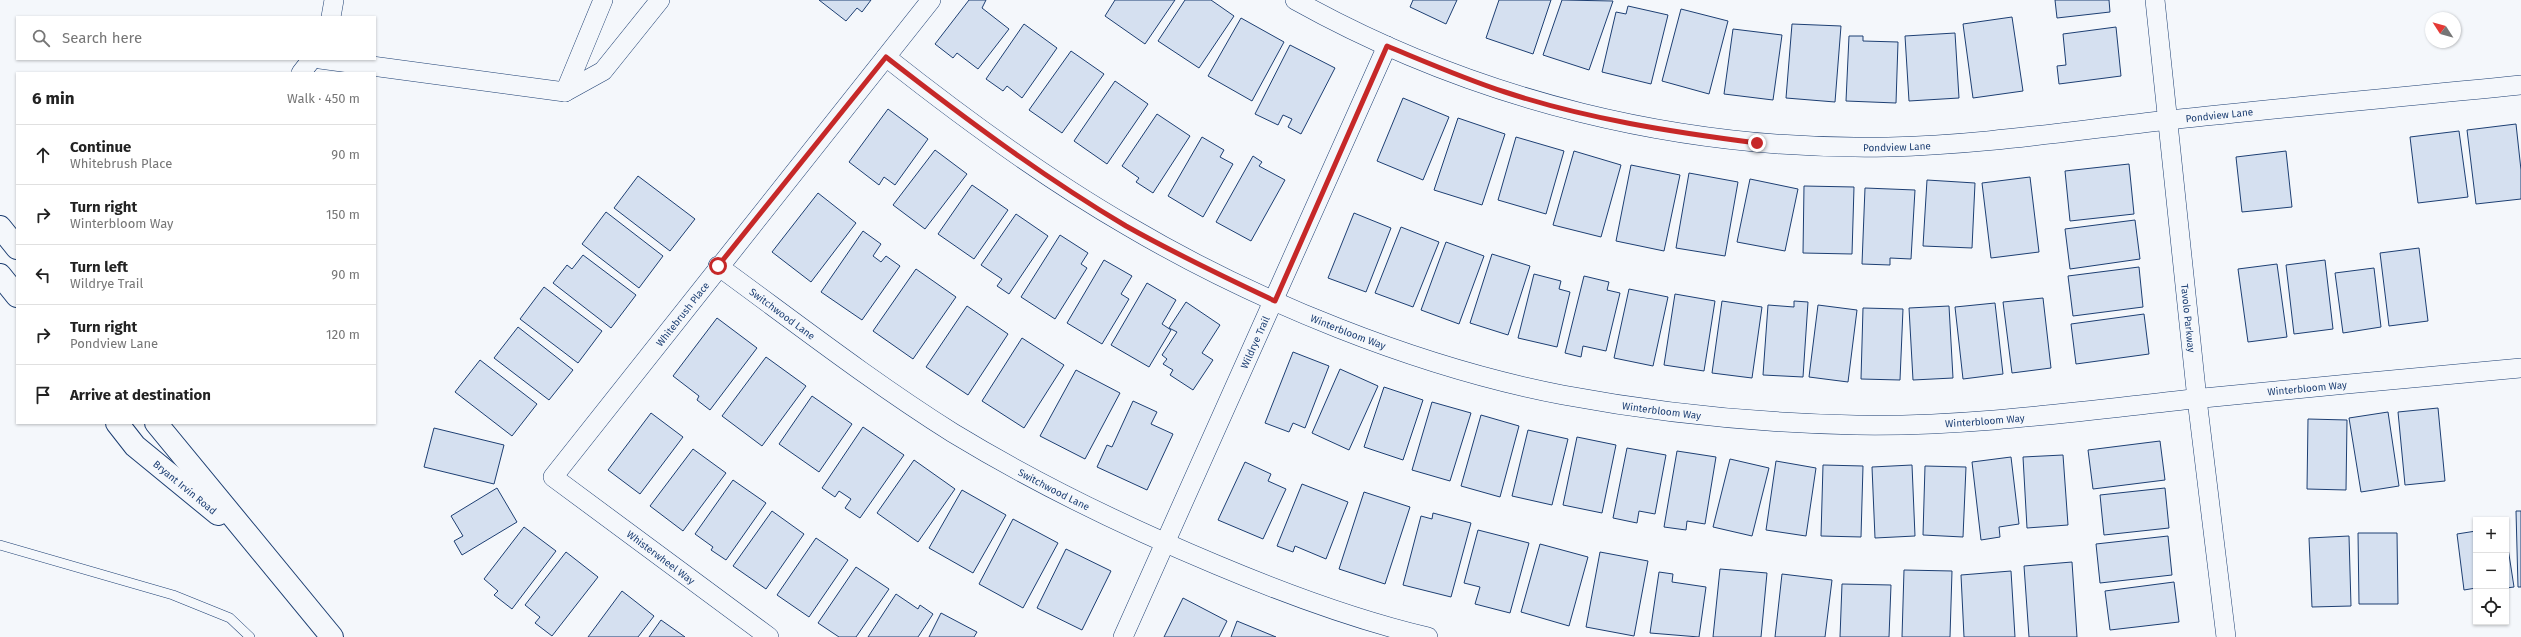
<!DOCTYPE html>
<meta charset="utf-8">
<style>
:root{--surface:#fff;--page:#f6f6f6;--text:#222;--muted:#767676;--line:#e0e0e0}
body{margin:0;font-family:"Fira Sans",sans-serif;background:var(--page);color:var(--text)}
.controls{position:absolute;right:12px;bottom:12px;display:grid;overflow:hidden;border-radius:0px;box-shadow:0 1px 3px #0004}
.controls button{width:36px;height:36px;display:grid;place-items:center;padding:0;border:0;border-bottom:1px solid var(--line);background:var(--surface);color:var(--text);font:20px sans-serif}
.compass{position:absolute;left:2425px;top:12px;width:36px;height:36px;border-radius:50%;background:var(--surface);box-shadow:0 1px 3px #0004;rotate:306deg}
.stop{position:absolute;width:12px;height:12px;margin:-9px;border:3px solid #c62828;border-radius:50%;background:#fff}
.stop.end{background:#c62828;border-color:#fff;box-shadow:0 1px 4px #0008}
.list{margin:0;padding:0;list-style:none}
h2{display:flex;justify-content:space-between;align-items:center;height:52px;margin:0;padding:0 16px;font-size:17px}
h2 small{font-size:13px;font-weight:400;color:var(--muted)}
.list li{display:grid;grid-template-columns:26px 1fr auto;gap:12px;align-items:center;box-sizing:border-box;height:60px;padding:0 16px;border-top:1px solid var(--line)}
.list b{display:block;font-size:15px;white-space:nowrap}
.list p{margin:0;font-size:13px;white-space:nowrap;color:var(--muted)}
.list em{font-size:13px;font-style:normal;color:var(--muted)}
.icon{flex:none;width:22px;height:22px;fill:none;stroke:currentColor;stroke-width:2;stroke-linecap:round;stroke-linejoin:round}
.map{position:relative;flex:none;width:2521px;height:637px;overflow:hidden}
.search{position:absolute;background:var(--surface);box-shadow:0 1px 3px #0004;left:16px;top:16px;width:360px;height:44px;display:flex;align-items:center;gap:10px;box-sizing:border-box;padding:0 14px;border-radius:0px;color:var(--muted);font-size:15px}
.panel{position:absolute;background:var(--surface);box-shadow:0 1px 3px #0004;left:16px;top:72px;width:360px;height:352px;border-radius:0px}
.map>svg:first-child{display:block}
</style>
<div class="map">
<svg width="2521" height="637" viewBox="0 0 2521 637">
<rect width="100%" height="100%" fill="#f4f7fb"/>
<path fill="#d5e0f0" stroke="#1d3f73" d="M 819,0 L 871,0 L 862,12 L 857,8 L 846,21 Z
M 969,0 L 986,0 L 982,8 L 1009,29 L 978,69 L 957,53 L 953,58 L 935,44 Z
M 1115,0 L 1175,0 L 1145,44 L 1105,16 Z
M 1185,0 L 1211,0 L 1234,16 L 1199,68 L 1158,41 Z
M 1413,0 L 1457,0 L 1446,24 L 1410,7 Z
M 1499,0 L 1551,0 L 1533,54 L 1486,38 Z
M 1562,0 L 1613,1 L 1589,70 L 1543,55 Z
M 2055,0 L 2109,0 L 2110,12 L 2057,18 Z
M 1628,6 L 1668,15 L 1651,84 L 1602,72 L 1616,12 L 1626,14 Z
M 1681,9 L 1728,21 L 1709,94 L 1662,81 Z
M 2012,17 L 2023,91 L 1973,98 L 1963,24 Z
M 1241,18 L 1284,42 L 1252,101 L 1208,76 Z
M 1024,24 L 1057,48 L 1022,98 L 1007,86 L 1003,91 L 986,79 Z
M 1792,24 L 1841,26 L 1835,102 L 1786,98 Z
M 2116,27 L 2121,76 L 2059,84 L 2057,66 L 2066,65 L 2063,34 Z
M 1733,29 L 1782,35 L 1773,100 L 1724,94 Z
M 1955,33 L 1959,98 L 1909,101 L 1905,36 Z
M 1849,36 L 1863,36 L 1863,41 L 1898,42 L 1896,103 L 1846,101 Z
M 1290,45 L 1335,68 L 1301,134 L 1288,127 L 1292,119 L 1283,115 L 1278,125 L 1255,114 Z
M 1071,51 L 1104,74 L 1062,133 L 1029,110 Z
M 1115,81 L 1148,104 L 1107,164 L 1074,141 Z
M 1403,98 L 1449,117 L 1423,180 L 1377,161 Z
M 888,109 L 928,139 L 895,185 L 884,177 L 879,185 L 849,162 Z
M 1157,114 L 1190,136 L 1153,193 L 1136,182 L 1139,178 L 1122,166 Z
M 1458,118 L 1505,134 L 1482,205 L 1434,190 Z
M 2516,124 L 2521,170 L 2521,199 L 2476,204 L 2467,130 Z
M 2459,131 L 2468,197 L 2418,203 L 2410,137 Z
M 1202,137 L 1224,150 L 1220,157 L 1233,164 L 1203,217 L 1168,196 Z
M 1516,137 L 1564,151 L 1546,214 L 1498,200 Z
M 935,150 L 967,174 L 925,229 L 893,205 Z
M 1574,151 L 1621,165 L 1601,237 L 1553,225 Z
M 2286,151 L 2292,207 L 2242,212 L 2236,157 Z
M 1253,156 L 1262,162 L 1259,166 L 1285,180 L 1251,241 L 1216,222 Z
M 2129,164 L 2134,214 L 2070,221 L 2065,171 Z
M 1631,165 L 1680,175 L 1664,251 L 1616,241 Z
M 1689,173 L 1738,182 L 1725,256 L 1676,248 Z
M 638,176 L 695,219 L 670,251 L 614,208 Z
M 2030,177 L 2039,252 L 1991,258 L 1982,183 Z
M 1750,179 L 1798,189 L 1785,251 L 1737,242 Z
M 1927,180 L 1975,183 L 1972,248 L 1923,246 Z
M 972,185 L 1008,210 L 974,259 L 938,234 Z
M 1804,186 L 1854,187 L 1852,254 L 1803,253 Z
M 1865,188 L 1915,190 L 1911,259 L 1890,258 L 1890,265 L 1862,264 Z
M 818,193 L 856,223 L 811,282 L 772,252 Z
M 606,212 L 663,256 L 639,288 L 582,244 Z
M 1354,213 L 1391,228 L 1366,292 L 1328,278 Z
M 1016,214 L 1048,236 L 1009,294 L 997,286 L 1002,279 L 981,265 Z
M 2135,220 L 2140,259 L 2070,269 L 2065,229 Z
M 1401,227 L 1439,242 L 1413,307 L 1375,293 Z
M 863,231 L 881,244 L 873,256 L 881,262 L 886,256 L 900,266 L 862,320 L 821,292 Z
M 1060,235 L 1088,253 L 1081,264 L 1087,268 L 1055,319 L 1021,297 Z
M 1446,242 L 1484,256 L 1459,324 L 1421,310 Z
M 2419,248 L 2428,321 L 2389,326 L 2380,253 Z
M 1492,254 L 1530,266 L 1508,335 L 1470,323 Z
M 583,255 L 636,295 L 611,328 L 553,283 L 567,265 L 572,269 Z
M 1104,260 L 1132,276 L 1121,294 L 1129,299 L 1102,344 L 1067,323 Z
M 2325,260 L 2333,329 L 2294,334 L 2286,265 Z
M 2277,264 L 2287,337 L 2248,342 L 2238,269 Z
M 2139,267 L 2143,307 L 2073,316 L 2068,276 Z
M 2374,268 L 2381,327 L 2343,333 L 2335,273 Z
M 916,269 L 956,297 L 913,359 L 873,331 Z
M 1534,274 L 1561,281 L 1559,289 L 1570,292 L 1557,347 L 1518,338 Z
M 1584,276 L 1609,282 L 1607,290 L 1620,293 L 1606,351 L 1583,346 L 1581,357 L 1565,353 Z
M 1147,283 L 1176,300 L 1162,324 L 1171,330 L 1149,367 L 1111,345 Z
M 544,287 L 602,331 L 578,363 L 520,319 Z
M 1629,289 L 1668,297 L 1653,366 L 1614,358 Z
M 1675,294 L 1715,301 L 1704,371 L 1664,365 Z
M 2043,298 L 2051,368 L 2012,373 L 2003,302 Z
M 1722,301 L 1762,307 L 1752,378 L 1712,373 Z
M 1794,301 L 1808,302 L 1803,377 L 1763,375 L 1768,305 L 1794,307 Z
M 1186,302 L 1220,325 L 1202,353 L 1213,360 L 1193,390 L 1170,375 L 1173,370 L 1163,364 L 1167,359 L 1162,355 L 1177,332 L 1169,328 Z
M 1995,303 L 2003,374 L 1963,379 L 1955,307 Z
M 1818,305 L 1857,310 L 1848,382 L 1809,377 Z
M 967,306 L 1008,334 L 968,395 L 926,367 Z
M 1949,306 L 1953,378 L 1913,380 L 1909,308 Z
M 1863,308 L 1903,309 L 1900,380 L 1861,379 Z
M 2144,314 L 2149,354 L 2076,364 L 2071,324 Z
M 717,318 L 757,348 L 710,410 L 697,400 L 699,396 L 673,376 Z
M 518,327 L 573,370 L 549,400 L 494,358 Z
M 1022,338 L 1064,365 L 1024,428 L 982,401 Z
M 1293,352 L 1329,366 L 1305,428 L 1293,423 L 1289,432 L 1265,423 Z
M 766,357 L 806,386 L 762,446 L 722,416 Z
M 480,360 L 537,404 L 512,436 L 455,392 Z
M 1340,369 L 1378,386 L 1349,450 L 1312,433 Z
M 1076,370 L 1120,393 L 1085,459 L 1040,436 Z
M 1384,387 L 1423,400 L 1403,460 L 1364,447 Z
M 812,396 L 852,424 L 819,472 L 779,444 Z
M 1133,401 L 1157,412 L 1151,424 L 1173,434 L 1147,490 L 1097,467 L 1107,445 L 1112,447 Z
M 1432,402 L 1471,413 L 1450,481 L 1412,470 Z
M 2438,408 L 2445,481 L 2405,485 L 2398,412 Z
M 2388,412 L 2399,486 L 2361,492 L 2349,418 Z
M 651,413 L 683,437 L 640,494 L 608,470 Z
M 1481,415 L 1519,426 L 1500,497 L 1461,486 Z
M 2308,419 L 2347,420 L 2346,490 L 2307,489 Z
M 863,427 L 904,455 L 860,518 L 845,508 L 851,499 L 839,491 L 835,497 L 822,488 Z
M 434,428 L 504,445 L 494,484 L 424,467 Z
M 1528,430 L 1568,439 L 1552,505 L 1512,496 Z
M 1577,437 L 1616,445 L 1602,513 L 1563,505 Z
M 2160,441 L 2165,480 L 2093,489 L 2088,450 Z
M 1627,448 L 1666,455 L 1655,514 L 1639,511 L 1637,523 L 1613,518 Z
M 693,449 L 726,473 L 683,531 L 650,506 Z
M 1677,451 L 1716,457 L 1705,524 L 1687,521 L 1686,530 L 1664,527 Z
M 2063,455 L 2068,525 L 2027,528 L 2023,457 Z
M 2011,457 L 2019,524 L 1999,527 L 2000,537 L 1981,540 L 1972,462 Z
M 1730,459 L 1769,468 L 1752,536 L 1713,527 Z
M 914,460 L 955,489 L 918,542 L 877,513 Z
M 1776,461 L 1816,468 L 1806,536 L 1766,530 Z
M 1245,462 L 1271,474 L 1268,481 L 1286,489 L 1263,539 L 1218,520 Z
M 1823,465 L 1863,466 L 1861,537 L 1821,536 Z
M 1912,465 L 1915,536 L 1875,538 L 1872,467 Z
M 1925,466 L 1966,467 L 1963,537 L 1923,535 Z
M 733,480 L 766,503 L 726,560 L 711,550 L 713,547 L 695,534 Z
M 1302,484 L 1348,502 L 1326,559 L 1295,546 L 1293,552 L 1277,546 Z
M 497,488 L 517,522 L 462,555 L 454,541 L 463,536 L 451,516 Z
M 2165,488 L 2169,528 L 2104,535 L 2100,495 Z
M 962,490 L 1006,515 L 973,573 L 929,548 Z
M 1364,492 L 1410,507 L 1385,584 L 1339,569 Z
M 772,511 L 804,534 L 766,589 L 733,566 Z
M 2516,511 L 2521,511 L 2521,587 L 2518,587 Z
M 1433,513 L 1471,523 L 1451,597 L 1403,585 L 1421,516 L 1432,519 Z
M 1013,519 L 1058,543 L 1023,608 L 979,584 Z
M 524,527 L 556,551 L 512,609 L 494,595 L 498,591 L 484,579 Z
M 1478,530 L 1529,543 L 1510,613 L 1475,604 L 1480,587 L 1464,583 Z
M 2476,531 L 2476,588 L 2464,590 L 2457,534 Z
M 2358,533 L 2397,533 L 2398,604 L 2359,604 Z
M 2506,535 L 2514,587 L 2506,588 Z
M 2168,536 L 2172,575 L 2100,583 L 2096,544 Z
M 2349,536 L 2351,606 L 2312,607 L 2309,538 Z
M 816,538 L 848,560 L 809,617 L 777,595 Z
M 1540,544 L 1588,557 L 1569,626 L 1521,612 Z
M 1066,549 L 1111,571 L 1082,630 L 1037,608 Z
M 566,552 L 598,577 L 552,636 L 535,623 L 540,617 L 525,605 Z
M 1600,552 L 1648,561 L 1634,636 L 1586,627 Z
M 2072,562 L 2077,637 L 2029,637 L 2024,566 Z
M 856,567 L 889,589 L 856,637 L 839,637 L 818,623 Z
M 1720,569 L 1767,573 L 1761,637 L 1713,637 Z
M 1904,570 L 1952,571 L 1950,637 L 1902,637 Z
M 2011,571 L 2015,637 L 1964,637 L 1961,575 Z
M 1659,572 L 1673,574 L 1672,582 L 1706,587 L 1699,637 L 1650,633 Z
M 1782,574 L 1832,580 L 1825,637 L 1775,637 Z
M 2174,582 L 2179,622 L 2110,630 L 2105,591 Z
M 1842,584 L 1891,585 L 1889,637 L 1840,637 Z
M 622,591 L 654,616 L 638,637 L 588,637 Z
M 896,594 L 918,609 L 920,605 L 933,614 L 918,637 L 868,637 Z
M 1183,598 L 1227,621 L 1219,637 L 1164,637 Z
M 941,613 L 977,632 L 974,637 L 929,637 Z
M 661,620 L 685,637 L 649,637 Z
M 1237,621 L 1276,637 L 1231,637 Z"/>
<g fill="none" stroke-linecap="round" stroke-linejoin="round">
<defs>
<path id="service" d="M 0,545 L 173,595 L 230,618 L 250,637"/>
<g id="minor">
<path id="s1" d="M 1295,0 C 1476,101 1681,151 1888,147 C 1982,145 2076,130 2170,120 C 2287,107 2404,97 2521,85"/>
<path id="s2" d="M 2155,0 L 2197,399 L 2226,637"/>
<path d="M 331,17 L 334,0"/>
<path id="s3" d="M 886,57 C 963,118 1043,177 1128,226 C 1255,301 1417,367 1563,395 C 1659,413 1758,423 1856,425 C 1969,427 2081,411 2193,399 C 2302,388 2412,378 2521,368"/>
<path d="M 320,59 L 565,92 L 603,71 L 660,0"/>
<path d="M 301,73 L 312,59"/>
<path d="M 565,92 L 603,0"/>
<path id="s4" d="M 718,266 C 796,323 872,382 953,433 C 1037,484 1126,527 1217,565 C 1286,594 1355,620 1428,637"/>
<path id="s5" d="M 769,637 L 553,477 L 931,0"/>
<path id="s6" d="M 1123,637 L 1387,46"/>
</g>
<g id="tertiary">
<path d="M 0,227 L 17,248"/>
<path d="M 0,275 L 17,296"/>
<path id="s7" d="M 117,423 L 135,446 L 218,514"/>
<path d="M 156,423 L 332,637"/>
</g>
</defs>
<use href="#service" stroke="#1d3f73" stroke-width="10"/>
<use href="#minor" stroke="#1d3f73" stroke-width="20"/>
<use href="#tertiary" stroke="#1d3f73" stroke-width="24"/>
<use href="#service" stroke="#f4f7fb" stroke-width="9"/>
<use href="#minor" stroke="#f4f7fb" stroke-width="19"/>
<use href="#tertiary" stroke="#f4f7fb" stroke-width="22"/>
</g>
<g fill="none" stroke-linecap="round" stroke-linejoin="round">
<path stroke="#c62828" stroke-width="5" d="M 718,266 L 886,57 C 963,117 1042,176 1126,226 C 1174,253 1224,277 1275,301 L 1387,46 C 1426,62 1465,79 1505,92 C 1587,119 1672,132 1757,143"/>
</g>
<g text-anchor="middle" stroke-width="3" stroke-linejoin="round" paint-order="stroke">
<g font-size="10" fill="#1d3f73" stroke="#f4f7fb">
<text dy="4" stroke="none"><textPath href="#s1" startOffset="951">Pondview Lane</textPath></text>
<text dy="4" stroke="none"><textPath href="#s1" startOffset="627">Pondview Lane</textPath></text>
<text dy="4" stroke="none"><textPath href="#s5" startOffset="477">Whitebrush Place</textPath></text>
<text dy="4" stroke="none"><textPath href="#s4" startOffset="80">Switchwood Lane</textPath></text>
<text dy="4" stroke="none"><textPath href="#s2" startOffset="320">Tavolo Parkway</textPath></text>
<text dy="4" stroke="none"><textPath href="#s3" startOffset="540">Winterbloom Way</textPath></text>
<text dy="4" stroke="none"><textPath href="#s6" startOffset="323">Wildrye Trail</textPath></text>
<text dy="4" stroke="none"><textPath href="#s3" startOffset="1512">Winterbloom Way</textPath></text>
<text dy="4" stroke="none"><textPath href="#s3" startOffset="864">Winterbloom Way</textPath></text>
<text dy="4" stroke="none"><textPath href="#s3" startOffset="1188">Winterbloom Way</textPath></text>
<text dy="4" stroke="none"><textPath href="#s7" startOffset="94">Bryant Irvin Road</textPath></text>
<text dy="4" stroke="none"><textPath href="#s4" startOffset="404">Switchwood Lane</textPath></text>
<text transform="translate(661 557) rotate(37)" y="4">Whisterwheel Way</text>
</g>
</g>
</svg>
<div class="controls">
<button>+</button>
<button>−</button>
<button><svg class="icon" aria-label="locate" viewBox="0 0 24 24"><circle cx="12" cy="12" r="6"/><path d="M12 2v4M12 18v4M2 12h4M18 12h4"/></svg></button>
</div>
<svg class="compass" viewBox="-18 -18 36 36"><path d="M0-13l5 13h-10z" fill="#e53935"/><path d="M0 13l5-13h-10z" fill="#767676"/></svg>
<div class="stop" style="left:718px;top:266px"></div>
<div class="stop end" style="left:1757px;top:143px"></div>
<div class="search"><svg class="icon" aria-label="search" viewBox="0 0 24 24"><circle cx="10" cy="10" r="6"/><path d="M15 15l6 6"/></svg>Search here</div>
<section class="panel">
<h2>6 min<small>Walk · 450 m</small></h2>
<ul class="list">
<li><svg class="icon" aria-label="ahead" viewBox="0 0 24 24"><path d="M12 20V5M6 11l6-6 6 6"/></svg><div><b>Continue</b><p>Whitebrush Place</p></div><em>90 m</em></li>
<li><svg class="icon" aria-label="right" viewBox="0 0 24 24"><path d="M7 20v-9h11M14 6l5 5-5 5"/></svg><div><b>Turn right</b><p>Winterbloom Way</p></div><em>150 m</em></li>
<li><svg class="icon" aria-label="left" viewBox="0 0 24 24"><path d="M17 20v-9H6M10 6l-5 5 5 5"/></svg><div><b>Turn left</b><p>Wildrye Trail</p></div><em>90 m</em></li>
<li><svg class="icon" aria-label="right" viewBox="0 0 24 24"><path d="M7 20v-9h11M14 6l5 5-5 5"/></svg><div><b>Turn right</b><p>Pondview Lane</p></div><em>120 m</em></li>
<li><svg class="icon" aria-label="arrive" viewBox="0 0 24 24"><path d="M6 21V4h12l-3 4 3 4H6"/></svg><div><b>Arrive at destination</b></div></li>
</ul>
</section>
</div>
